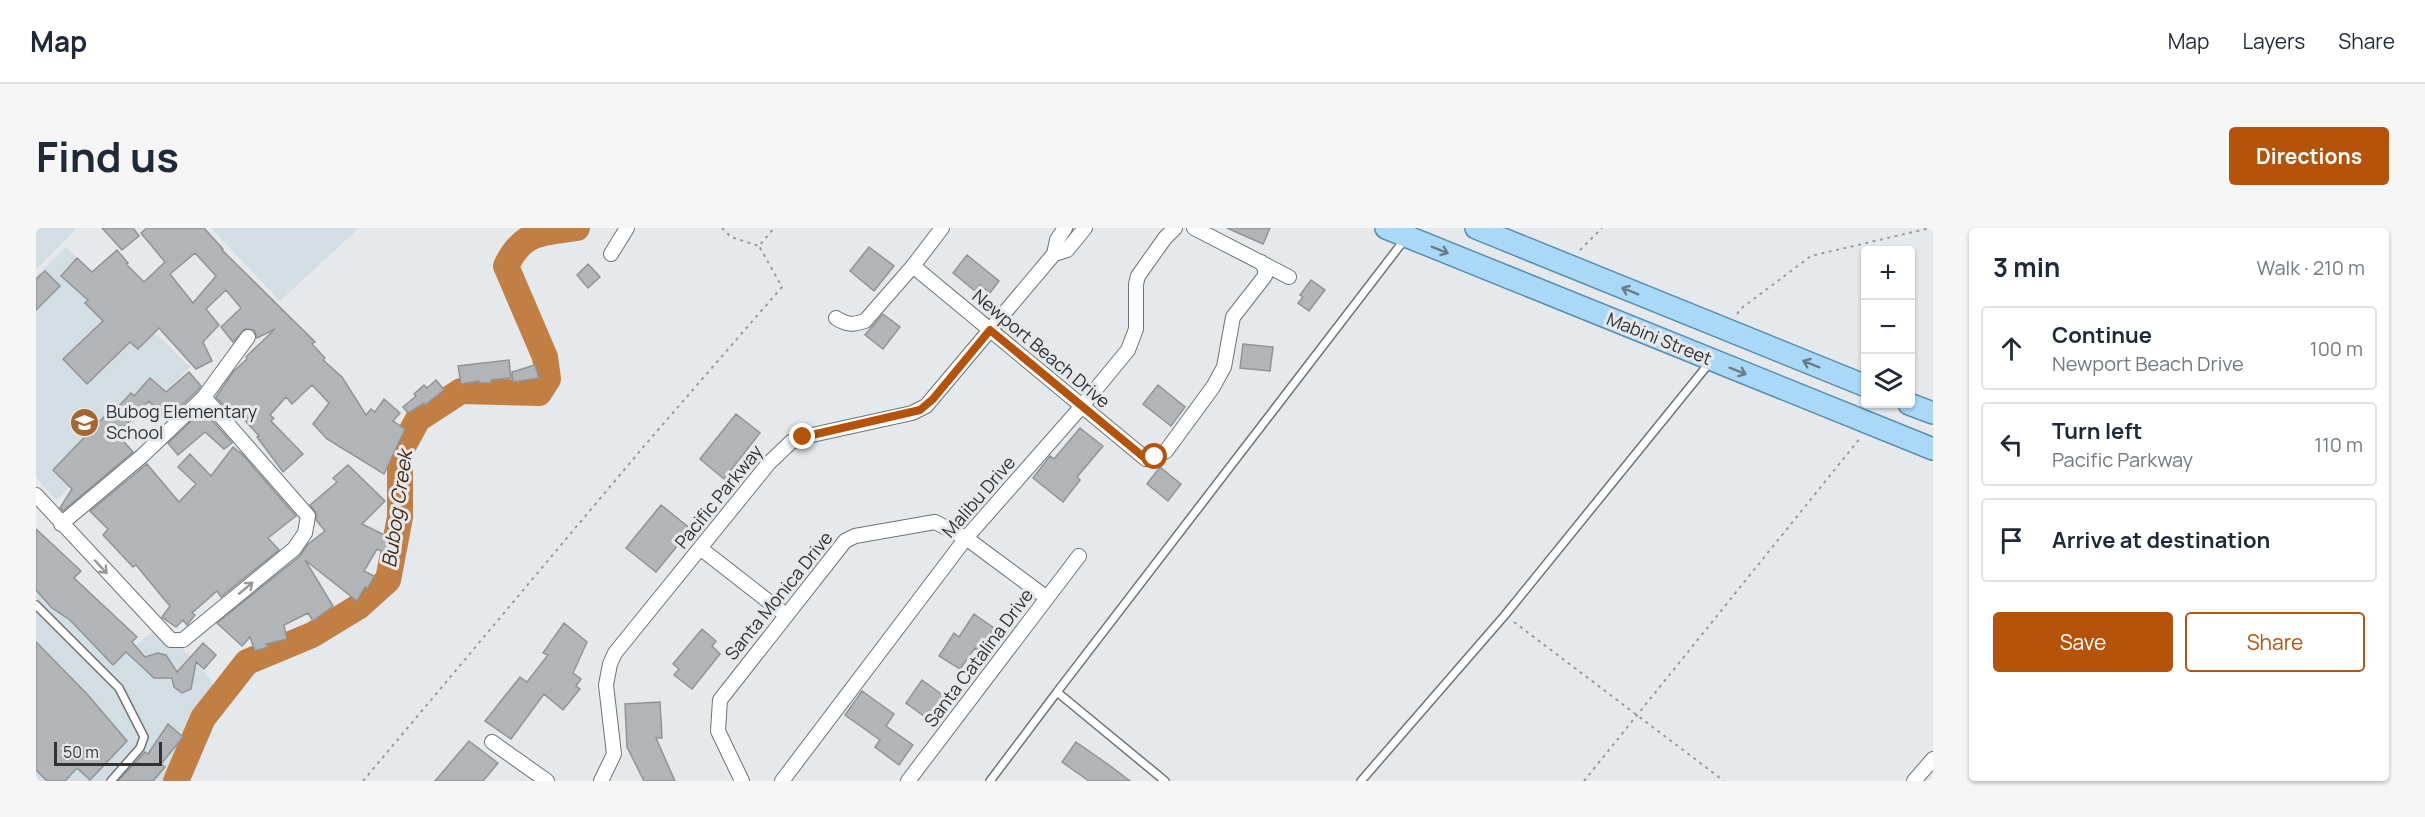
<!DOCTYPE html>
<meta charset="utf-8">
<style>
:root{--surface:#fff;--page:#f6f6f7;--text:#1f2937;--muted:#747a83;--line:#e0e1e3;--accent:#b45309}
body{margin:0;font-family:Manrope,sans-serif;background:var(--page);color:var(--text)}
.controls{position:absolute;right:18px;top:18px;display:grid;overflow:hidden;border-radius:6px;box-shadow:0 2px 4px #0004}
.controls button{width:54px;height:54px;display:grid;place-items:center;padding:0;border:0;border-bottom:2px solid var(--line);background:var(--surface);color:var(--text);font:30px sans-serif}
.scale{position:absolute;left:18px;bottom:15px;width:108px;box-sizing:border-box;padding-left:6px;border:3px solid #313233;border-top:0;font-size:16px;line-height:21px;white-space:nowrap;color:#313233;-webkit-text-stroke:4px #e5e9ec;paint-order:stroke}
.stop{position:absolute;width:18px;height:18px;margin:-14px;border:4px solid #b45309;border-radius:50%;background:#fff}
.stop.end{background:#b45309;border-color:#fff;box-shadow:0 2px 6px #0008}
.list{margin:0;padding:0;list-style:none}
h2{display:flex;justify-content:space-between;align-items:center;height:78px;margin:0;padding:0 24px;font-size:26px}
h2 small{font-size:20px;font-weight:400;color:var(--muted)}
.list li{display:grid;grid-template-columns:39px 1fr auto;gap:18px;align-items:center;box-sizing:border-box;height:84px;margin:0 12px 12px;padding:0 12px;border:2px solid var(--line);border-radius:6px}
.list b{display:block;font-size:22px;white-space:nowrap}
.list p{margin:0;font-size:20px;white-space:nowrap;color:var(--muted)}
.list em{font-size:20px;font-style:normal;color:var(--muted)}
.actions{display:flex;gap:12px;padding:18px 24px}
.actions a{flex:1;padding:14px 0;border:2px solid var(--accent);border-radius:6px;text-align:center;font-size:21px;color:var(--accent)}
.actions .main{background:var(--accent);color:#fff}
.icon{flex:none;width:33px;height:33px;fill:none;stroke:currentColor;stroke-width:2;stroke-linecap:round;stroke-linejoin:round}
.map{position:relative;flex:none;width:1897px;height:553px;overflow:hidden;border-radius:6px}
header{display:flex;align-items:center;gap:36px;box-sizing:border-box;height:84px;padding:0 30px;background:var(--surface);border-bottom:2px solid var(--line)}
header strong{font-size:28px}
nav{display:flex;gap:33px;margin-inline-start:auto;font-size:21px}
.intro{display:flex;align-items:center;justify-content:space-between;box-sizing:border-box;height:144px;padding:0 36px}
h1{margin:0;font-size:42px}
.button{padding:15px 27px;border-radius:6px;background:var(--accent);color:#fff;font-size:21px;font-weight:700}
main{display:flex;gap:36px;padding:0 36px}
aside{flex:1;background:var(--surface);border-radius:6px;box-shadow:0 2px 4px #0004}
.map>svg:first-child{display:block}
</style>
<header>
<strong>Map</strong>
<nav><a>Map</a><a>Layers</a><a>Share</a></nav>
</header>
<div class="intro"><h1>Find us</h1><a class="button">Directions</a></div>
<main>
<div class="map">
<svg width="1897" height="553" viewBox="0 0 1897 553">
<rect width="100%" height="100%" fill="#e5e9ec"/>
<path fill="#d2dde4" d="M 0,0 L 41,0 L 0,41 Z
M 175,0 L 323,0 L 244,73 Z
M 30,19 L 154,139 L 20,272 L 0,249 L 0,48 Z
M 0,334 L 92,424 L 125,396 L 177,454 L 139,553 L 0,553 Z"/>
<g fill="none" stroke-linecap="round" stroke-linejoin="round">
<path stroke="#c27f43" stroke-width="26" d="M 140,553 L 167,490 L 211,434 L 276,407 L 322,379 L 352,352 L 364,289 L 364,224 L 382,191 L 425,163 L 503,165 L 512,151 L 509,129 L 470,38 C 487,3 506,5 541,0"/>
</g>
<path fill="#b1b5b8" stroke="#909496" stroke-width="1.5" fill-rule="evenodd" d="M 66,0 L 97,0 L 103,8 L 86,22 Z
M 111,0 L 168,0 L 187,21 L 186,22 L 279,114 L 276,116 L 289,130 L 287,132 L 306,149 L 330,187 L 335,181 L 339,184 L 348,171 L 364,185 L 357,193 L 369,201 L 348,246 L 291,211 L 277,196 L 293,175 L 276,157 L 256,176 L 250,169 L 234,187 L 238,190 L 235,193 L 267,226 L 247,244 L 221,209 L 223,208 L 195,177 L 190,180 L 180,169 L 197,144 L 211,131 L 210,129 L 239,101 L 221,110 L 218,102 L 209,101 L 197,114 L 185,99 L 205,80 L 190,62 L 170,81 L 183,97 L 167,114 L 176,133 L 160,141 L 123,100 L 102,121 L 94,114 L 51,156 L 27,131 L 67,93 L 49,75 L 52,72 L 25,48 L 41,30 L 56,44 L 81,22 L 92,35 L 90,36 L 108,54 L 129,34 L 105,5 ZM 159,25 L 180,48 L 157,75 L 134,46 Z
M 1191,0 L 1234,0 L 1227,16 Z
M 833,19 L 858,38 L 838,63 L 814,43 Z
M 931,27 L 963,53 L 954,65 L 944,57 L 939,63 L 917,45 Z
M 552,36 L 564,49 L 552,60 L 541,47 Z
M 9,43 L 24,58 L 0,82 L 0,51 Z
M 1275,52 L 1289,62 L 1273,83 L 1262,75 L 1267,69 L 1264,67 Z
M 847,86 L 864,99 L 847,121 L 829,107 Z
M 1207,116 L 1237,119 L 1234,143 L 1204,140 Z
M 473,132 L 475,150 L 455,152 L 455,155 L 443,155 L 443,153 L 425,156 L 422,138 Z
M 499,137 L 503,150 L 477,154 L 476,144 Z
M 153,144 L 165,158 L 161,163 L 130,192 L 113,173 L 81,206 L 97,224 L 27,283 L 24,280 L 36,261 L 17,242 L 68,189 L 71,191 L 95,165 L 98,168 L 114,150 L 130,164 Z
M 400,152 L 408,162 L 389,177 L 388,175 L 372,185 L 367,179 L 380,168 L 378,166 L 388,157 L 391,160 Z
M 1122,157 L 1149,179 L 1135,198 L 1107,176 Z
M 167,182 L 196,215 L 188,221 L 169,204 L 142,227 L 132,215 Z
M 700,186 L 724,205 L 688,251 L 664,231 Z
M 1044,200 L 1067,218 L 1041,249 L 1044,252 L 1027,274 L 997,250 L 1014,228 L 1018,231 Z
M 197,219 L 206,226 L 260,288 L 232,310 L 243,322 L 185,369 L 181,363 L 156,385 L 159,387 L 151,397 L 147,392 L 140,399 L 126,389 L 134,378 L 128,371 L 100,337 L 97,339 L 67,307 L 72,301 L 54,283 L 111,236 L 143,274 L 160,256 L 142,239 L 154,226 L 175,248 Z
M 312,237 L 349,273 L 326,296 L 359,312 L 352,326 L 341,321 L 328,343 L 338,348 L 332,360 L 329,359 L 321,373 L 269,332 L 297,378 L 277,393 L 272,385 L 248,397 L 251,411 L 230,416 L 232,419 L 219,423 L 214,409 L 206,418 L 181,395 L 264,328 L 271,317 L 289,303 L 280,292 L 280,285 L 274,277 L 301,254 L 297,250 Z
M 1124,239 L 1145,256 L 1132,273 L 1111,256 Z
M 625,277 L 655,301 L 620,344 L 590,320 Z
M 0,301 L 45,343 L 38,350 L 101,409 L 96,414 L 109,429 L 122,425 L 130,427 L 141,444 L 167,415 L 180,427 L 168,441 L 160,434 L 155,461 L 146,465 L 138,459 L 136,450 L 118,450 L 90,424 L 77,437 L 34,392 L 16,380 L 0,362 Z
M 938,386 L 958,400 L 943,423 L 939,420 L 924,441 L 903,428 L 918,405 L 923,409 Z
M 528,395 L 551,414 L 537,445 L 545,451 L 540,458 L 544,461 L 527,482 L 508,466 L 475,511 L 449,493 L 484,449 L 491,454 L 512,427 L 507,425 Z
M 666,401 L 680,413 L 676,418 L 684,426 L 656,461 L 638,447 L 643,441 L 637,436 Z
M 0,414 L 51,466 L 91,513 L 54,552 L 41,540 L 29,553 L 11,553 L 0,542 Z
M 886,452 L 912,471 L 896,494 L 870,475 Z
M 826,463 L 858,486 L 850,498 L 877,517 L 863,537 L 839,519 L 844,512 L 809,487 Z
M 624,474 L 626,510 L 620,510 L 639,553 L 608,553 L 591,519 L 589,476 Z
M 132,496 L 147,509 L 125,536 L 129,539 L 117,553 L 82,553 L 109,524 L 112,526 Z
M 433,513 L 462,535 L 447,553 L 399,553 Z
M 1040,514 L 1073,537 L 1094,553 L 1053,553 L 1026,534 Z"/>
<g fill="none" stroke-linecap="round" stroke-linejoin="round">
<defs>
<path id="lane" d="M 0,377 L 83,460 L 108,509 L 104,520 L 75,553
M 954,553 L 1021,464
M 1129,553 L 1021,464 L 1369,11
M 1325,553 L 1469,387 L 1675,133"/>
<path id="street" d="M 1158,0 L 1253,49
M 575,26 L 591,0
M 1018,26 L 1031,22 L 1049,0
M 877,38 L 1110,231 L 1119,229 L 1130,223 L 1177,159 L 1188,139 L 1197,89 L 1229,48 L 1229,41 L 1225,34
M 800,90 C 811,97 817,97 829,93 L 877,38 L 906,0
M 0,267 L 135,412 L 147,412 L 258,321 L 269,305 L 272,288 L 168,169
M 25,296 L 106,228 L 168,169 L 212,109
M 664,320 L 750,387
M 456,514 L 511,553
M 565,553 L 578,526 L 570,457 L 574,436 L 579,425 L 733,235 L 755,214 L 767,209 L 876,185 L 890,178 L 1018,26 L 1021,12 L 1029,0
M 706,553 L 682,503 L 684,472 L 809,313 L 819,308 L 899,294 L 930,310 L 1011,370
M 746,553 L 930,310 L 1046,178 L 1092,122 L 1100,101 L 1100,56 L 1102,48 L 1129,10 L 1139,0
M 872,553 L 1043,328
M 1878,553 L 1897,531"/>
<path id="primary" d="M 1350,0 L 1897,221
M 1440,0 L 1830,158
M 1873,176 L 1897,185"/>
</defs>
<use href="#lane" stroke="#6f7375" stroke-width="10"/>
<use href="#street" stroke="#6f7375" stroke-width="16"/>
<use href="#primary" stroke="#598eae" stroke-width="24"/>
<path stroke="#999b9d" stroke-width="2" stroke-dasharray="3 4.5" stroke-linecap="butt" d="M 686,0 L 695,9 L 723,18
M 1544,22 L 1566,0
M 1701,86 L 1707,79 L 1775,28 L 1894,0
M 1478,394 L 1688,553
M 327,553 L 609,217 L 746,59 L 723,18 L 738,0
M 1548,553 L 1825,209"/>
<use href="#lane" stroke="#fff" stroke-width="7"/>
<use href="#street" stroke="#fff" stroke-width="14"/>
<use href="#primary" stroke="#a9d9f7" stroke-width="21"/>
</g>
<defs><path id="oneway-shaft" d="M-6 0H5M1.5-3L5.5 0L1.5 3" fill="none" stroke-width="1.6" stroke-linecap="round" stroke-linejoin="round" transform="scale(1.5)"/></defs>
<g stroke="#677d8b">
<use href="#oneway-shaft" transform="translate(1404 22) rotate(22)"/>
<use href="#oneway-shaft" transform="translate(1594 63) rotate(-158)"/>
<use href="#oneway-shaft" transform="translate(1775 136) rotate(-158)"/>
<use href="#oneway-shaft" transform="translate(1702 143) rotate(22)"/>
</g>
<g stroke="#989899">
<use href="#oneway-shaft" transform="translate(65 339) rotate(47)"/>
<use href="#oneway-shaft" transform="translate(210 360) rotate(-40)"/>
</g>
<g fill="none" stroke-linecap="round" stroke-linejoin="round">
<path stroke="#b45309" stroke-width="8" d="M 767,209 L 884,182 L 897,171 L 954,102 L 1110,231 L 1119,229"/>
</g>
<defs>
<symbol id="school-disc" viewBox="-11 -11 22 22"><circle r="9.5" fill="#a5672d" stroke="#e5e9ec"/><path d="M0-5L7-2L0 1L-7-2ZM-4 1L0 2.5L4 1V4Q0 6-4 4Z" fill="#fff"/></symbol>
</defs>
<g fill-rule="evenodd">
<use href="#school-disc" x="32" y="178" width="33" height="33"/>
</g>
<g text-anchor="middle" stroke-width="6" stroke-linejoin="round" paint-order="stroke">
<g font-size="18" fill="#313233" stroke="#e5e9ec">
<text transform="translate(1623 111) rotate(22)" y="6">Mabini Street</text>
<text transform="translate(1005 121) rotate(40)" y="6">Newport Beach Drive</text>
<text transform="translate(683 269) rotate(-51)" y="6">Pacific Parkway</text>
<text transform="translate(943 269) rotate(-49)" y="6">Malibu Drive</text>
<text transform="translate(743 368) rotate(-51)" y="6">Santa Monica Drive</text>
<text transform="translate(943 430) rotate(-53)" y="6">Santa Catalina Drive</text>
</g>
<g font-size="18" fill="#313233" stroke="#e5e9ec" text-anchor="start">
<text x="70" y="190">Bubog Elementary<tspan x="70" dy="21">School</tspan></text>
</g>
<g font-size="20" font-style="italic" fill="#462a10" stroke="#e5e9ec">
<text transform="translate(361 281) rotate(-82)" y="7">Bubog Creek</text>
</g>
</g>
</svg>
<div class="controls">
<button>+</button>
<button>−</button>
<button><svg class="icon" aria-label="layers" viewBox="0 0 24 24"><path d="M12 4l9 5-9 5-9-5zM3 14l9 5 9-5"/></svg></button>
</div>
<div class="scale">50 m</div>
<div class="stop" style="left:1119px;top:229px"></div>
<div class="stop end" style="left:767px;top:209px"></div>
</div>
<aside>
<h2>3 min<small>Walk · 210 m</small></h2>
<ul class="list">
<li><svg class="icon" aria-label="ahead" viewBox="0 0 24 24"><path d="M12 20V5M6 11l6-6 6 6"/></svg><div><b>Continue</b><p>Newport Beach Drive</p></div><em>100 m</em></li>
<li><svg class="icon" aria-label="left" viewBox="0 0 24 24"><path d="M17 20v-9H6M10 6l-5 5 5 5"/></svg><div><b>Turn left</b><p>Pacific Parkway</p></div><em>110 m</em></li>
<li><svg class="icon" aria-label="arrive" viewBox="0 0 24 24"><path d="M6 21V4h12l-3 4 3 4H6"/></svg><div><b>Arrive at destination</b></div></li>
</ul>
<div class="actions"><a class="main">Save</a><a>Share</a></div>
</aside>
</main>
